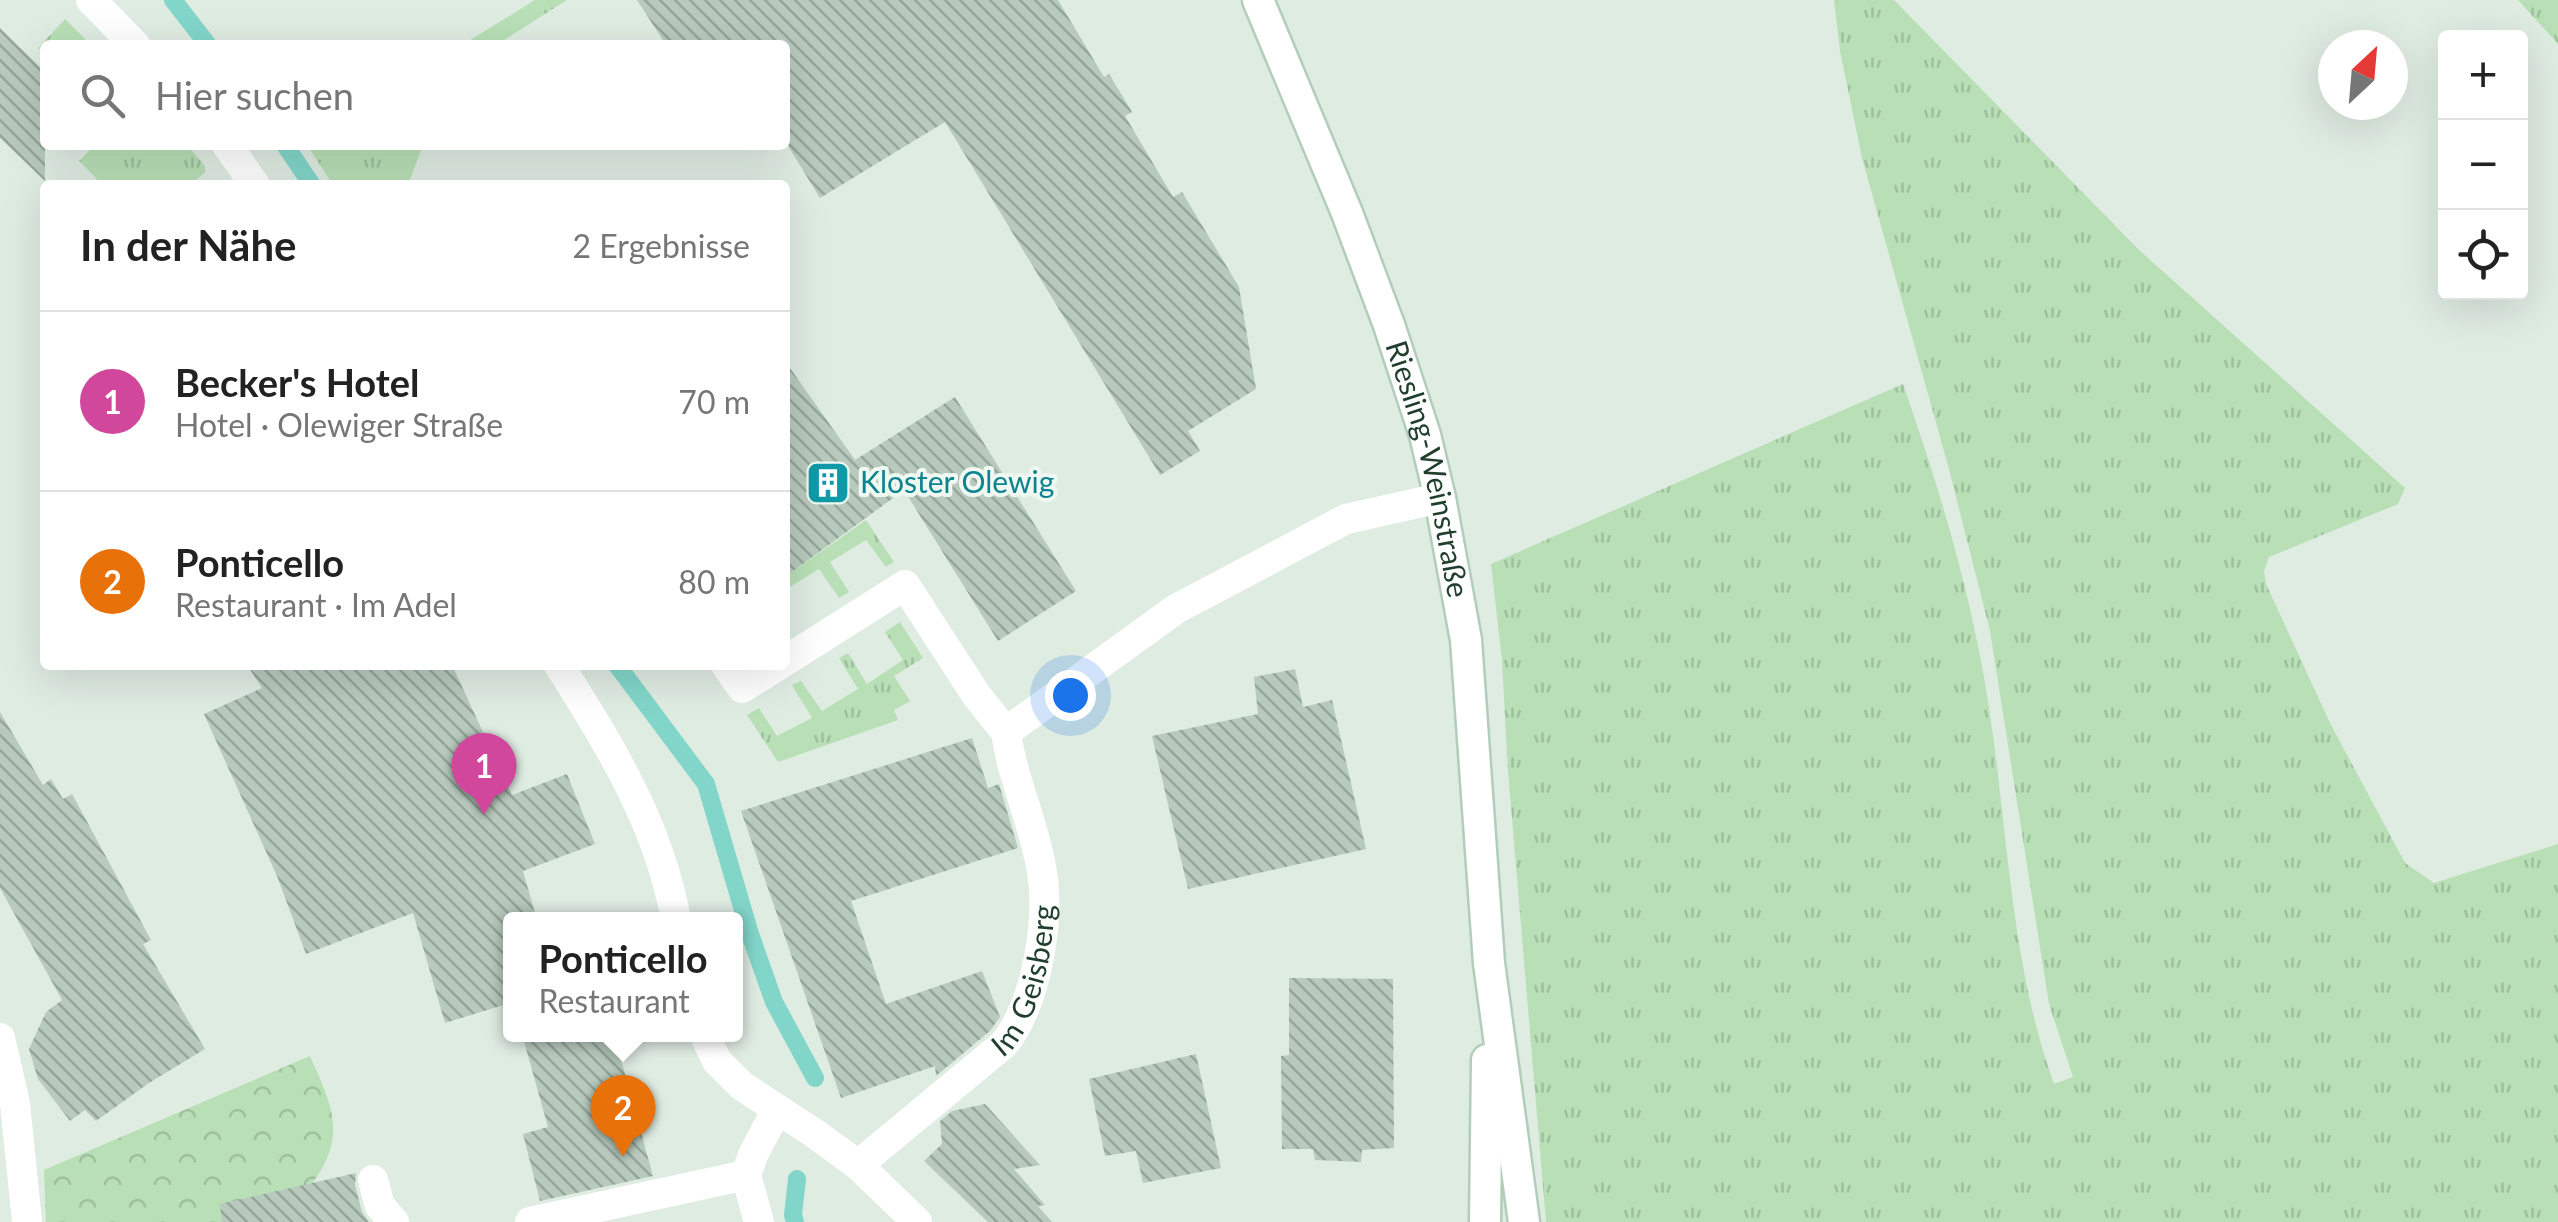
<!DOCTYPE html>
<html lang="de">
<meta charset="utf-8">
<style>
:root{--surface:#fff;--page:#f2f2f2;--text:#222;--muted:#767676;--line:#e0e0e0;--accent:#2563eb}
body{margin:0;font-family:Lato,sans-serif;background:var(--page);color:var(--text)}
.controls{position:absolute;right:30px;top:30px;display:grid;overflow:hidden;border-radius:10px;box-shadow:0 10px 40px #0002}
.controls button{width:90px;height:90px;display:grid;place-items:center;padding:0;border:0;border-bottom:2px solid var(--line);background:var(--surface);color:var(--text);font:50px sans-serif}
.compass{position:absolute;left:2318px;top:30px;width:90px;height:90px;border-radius:50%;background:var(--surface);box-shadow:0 10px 40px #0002;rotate:26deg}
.you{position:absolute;left:1070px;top:695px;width:35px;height:35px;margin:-25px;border:8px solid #fff;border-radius:50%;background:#1a73e8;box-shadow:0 0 0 15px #1a73e833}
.badge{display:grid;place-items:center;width:65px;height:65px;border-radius:50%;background:var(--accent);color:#fff;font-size:32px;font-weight:700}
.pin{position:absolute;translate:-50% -82px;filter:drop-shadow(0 2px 5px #0008)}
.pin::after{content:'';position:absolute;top:52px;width:35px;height:30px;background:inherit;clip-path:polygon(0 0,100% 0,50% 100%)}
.popup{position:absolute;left:503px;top:912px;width:240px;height:130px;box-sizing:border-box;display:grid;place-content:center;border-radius:10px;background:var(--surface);filter:drop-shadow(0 2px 8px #0005);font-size:32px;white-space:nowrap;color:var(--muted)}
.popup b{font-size:38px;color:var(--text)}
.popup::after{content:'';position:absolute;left:50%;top:100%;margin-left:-20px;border:20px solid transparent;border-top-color:var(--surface)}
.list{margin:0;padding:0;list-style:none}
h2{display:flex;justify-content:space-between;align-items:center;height:130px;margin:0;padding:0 40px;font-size:42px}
h2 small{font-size:32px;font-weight:400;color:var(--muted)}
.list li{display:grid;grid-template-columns:65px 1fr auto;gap:30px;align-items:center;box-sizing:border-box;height:180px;padding:0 40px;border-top:2px solid var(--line)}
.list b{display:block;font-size:38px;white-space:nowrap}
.list p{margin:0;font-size:32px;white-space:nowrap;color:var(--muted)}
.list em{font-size:32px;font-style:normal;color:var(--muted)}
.icon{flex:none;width:55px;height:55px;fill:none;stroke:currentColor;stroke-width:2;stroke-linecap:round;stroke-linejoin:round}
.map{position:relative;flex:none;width:2558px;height:1222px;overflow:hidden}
.search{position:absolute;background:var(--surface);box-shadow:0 10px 40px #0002;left:40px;top:40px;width:750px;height:110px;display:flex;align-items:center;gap:25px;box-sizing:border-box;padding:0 35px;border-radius:10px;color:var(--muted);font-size:38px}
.panel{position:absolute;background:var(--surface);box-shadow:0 10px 40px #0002;left:40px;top:180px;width:750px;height:490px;border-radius:10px}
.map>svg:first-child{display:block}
</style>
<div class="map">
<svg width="2558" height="1222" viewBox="0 0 2558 1222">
<defs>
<pattern id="grass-tufts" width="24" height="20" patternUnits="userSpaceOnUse" patternTransform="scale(2.5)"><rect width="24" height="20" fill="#b8dfb6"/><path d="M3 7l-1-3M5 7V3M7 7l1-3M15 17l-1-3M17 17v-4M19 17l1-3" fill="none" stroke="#9ec09d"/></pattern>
<pattern id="forest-crowns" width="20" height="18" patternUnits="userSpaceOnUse" patternTransform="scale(2.5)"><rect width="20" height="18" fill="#b8dfb6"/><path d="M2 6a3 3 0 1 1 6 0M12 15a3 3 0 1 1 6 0" fill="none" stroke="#9ec09d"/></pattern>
<pattern id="building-back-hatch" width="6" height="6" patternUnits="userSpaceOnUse" patternTransform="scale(2.5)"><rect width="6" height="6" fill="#b7cabd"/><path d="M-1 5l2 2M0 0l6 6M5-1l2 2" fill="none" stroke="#94a59a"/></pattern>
</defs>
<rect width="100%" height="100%" fill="#dfece2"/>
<path fill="url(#grass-tufts)" d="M 535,0 L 567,0 L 496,45 L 462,45 Z
M 1834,0 L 1894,0 L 2139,250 L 2405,488 L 2398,504 L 2269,557 L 2264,571 L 2266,584 L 2330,723 L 2405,863 L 2434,883 L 2558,844 L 2558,1222 L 1546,1222 L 1508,771 L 1502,660 L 1491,564 L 1903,384 C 1939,487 1971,593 1988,701 C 2008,828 2010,962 2054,1084 L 2073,1077 L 2049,1004 L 1990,631 L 1949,469 L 1862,158 L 1840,51 Z
M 2518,0 L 2558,0 L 2558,44 Z
M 65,19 L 91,45 L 45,45 L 45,54 L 38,48 Z
M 95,145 L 187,145 L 205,166 L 205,172 L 191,185 L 92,185 L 97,179 L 79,161 Z
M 307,145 L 423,145 L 408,185 L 333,185 Z
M 866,520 L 894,562 L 886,567 L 866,540 L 830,562 L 849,592 L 839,598 L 819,569 L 785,590 L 785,577 Z
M 900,622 L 923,658 L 894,676 L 910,701 L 894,710 L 898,720 L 778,762 L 747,715 L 759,708 L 777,736 L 812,718 L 792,685 L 801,681 L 822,711 L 858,689 L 839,658 L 848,653 L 867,684 L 903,660 L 885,632 Z"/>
<path fill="url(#forest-crowns)" d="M 310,1056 C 332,1106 348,1135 312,1184 L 263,1222 L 46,1222 L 44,1170 Z"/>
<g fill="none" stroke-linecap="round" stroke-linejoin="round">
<path stroke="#82d6c9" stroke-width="18" d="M 173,0 L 208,45
M 285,145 L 312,185
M 617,665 L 706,784 L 750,934 L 774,1002 L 815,1078
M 795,1222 L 793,1215 L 797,1179"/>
</g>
<path fill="url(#building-back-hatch)" d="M 637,0 L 1058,0 L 1104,77 L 1109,74 L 1132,112 L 1125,116 L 1173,197 L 1182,192 L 1239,287 L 1256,389 L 1188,431 L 1200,451 L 1160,475 L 945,122 L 820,198 L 785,141 L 785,45 L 666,45 Z
M 0,28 L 45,72 L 45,181 L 0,138 Z
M 785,361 L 855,460 L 955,397 L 1076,591 L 998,641 L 904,490 L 785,577 Z
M 247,665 L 452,665 L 512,795 L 567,774 L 595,844 L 523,871 L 537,920 L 510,920 L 510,1003 L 445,1023 L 413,913 L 306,954 L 277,876 L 204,714 L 262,688 Z
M 1295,669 L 1303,707 L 1332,700 L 1366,849 L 1188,889 L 1152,736 L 1258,714 L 1254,677 Z
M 0,712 L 43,785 L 51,779 L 63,799 L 72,794 L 151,940 L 143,944 L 205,1049 L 149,1083 L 96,1121 L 85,1110 L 70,1121 L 38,1079 L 29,1049 L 46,1012 L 62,1000 L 0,888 Z
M 972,738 L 988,788 L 999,784 L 1018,848 L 851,901 L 886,1004 L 982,971 L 1000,1017 L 990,1031 L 936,1076 L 935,1066 L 841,1098 L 741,811 Z
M 1289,978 L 1393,979 L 1394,1148 L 1362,1150 L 1361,1162 L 1315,1160 L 1313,1149 L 1282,1149 L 1281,1056 L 1289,1055 Z
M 522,1034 L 614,1034 L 653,1176 L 540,1201 L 523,1134 L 548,1127 Z
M 1196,1054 L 1221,1168 L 1143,1183 L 1136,1151 L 1105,1156 L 1089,1079 Z
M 985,1104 L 1040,1165 L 1014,1169 L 1045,1205 L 1038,1206 L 1052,1222 L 988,1222 L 924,1161 L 942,1144 L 940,1121 L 952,1111 Z
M 356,1173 L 355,1185 L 362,1212 L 369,1222 L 222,1222 L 220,1204 Z"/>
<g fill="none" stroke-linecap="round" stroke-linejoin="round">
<defs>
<g id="secondary">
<path id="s2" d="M 1258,0 L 1347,213 L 1389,325 L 1425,435 L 1440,498 L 1466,640 L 1489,963 L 1524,1222"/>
<path d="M 1485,1222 L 1487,1060"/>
</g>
</defs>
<use href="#secondary" stroke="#b2cdba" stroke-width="35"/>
<path stroke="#fff" stroke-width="30" d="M 785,661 L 905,585 L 977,696 L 1006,732 L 1176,609 L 1346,519 L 1440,498
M 726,665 L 742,688 L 779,665"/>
<g stroke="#fff" stroke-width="30">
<path d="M 91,0 L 135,45"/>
<path d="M 227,145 L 255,185"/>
<path d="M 559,665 C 610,746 659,824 676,920"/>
<path d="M 704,1034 L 717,1061 L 742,1086 L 814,1133 L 858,1165 L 917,1222"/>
<path id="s1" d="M 858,1165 L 1004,1044 C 1037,1003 1051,918 1041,866 C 1033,821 1012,778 1006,732"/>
<path d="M 373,1180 L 380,1206 L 394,1222"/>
<path d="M 530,1222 L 746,1175"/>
<path d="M 759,1222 L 746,1175 L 753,1155 L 777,1109"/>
</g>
<path stroke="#fff" stroke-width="30" d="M 0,1038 L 15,1103 L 27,1222"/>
<use href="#secondary" stroke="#fff" stroke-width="30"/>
</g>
<defs>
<symbol id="building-square" viewBox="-11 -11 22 22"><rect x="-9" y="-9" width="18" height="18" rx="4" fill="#0f9aa8" stroke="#f0f8f2"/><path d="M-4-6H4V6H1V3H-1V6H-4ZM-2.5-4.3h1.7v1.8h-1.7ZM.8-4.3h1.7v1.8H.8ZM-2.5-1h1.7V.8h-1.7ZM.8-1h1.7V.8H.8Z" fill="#fff"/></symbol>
</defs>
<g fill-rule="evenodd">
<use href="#building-square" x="803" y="458" width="50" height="50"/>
</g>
<g text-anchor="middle" stroke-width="8" stroke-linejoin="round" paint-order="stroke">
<g font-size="30" fill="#1f3e2b" stroke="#f0f8f2">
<text dy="10" stroke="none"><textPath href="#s2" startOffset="500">Riesling-Weinstraße</textPath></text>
<text dy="10" stroke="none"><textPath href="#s1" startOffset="258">Im Geisberg</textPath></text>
</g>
<g font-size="30" fill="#0d838f" stroke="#f0f8f2" text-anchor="start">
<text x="860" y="493">Kloster Olewig</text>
</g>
</g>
</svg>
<div class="controls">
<button>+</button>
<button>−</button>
<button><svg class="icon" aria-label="locate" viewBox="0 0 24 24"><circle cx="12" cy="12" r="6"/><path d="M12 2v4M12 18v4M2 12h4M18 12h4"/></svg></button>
</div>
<svg class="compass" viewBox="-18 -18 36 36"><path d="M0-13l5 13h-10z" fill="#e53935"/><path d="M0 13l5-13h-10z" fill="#767676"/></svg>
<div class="you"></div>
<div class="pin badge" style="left:484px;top:815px;background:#d1479c">1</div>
<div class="pin badge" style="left:623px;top:1157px;background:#e8710a">2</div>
<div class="popup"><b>Ponticello</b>Restaurant</div>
<div class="search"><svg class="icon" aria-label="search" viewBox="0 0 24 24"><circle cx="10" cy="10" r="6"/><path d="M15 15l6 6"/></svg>Hier suchen</div>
<section class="panel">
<h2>In der Nähe<small>2 Ergebnisse</small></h2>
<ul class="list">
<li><span class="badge" style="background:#d1479c">1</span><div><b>Becker's Hotel</b><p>Hotel · Olewiger Straße</p></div><em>70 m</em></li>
<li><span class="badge" style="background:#e8710a">2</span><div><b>Ponticello</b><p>Restaurant · Im Adel</p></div><em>80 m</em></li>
</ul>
</section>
</div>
